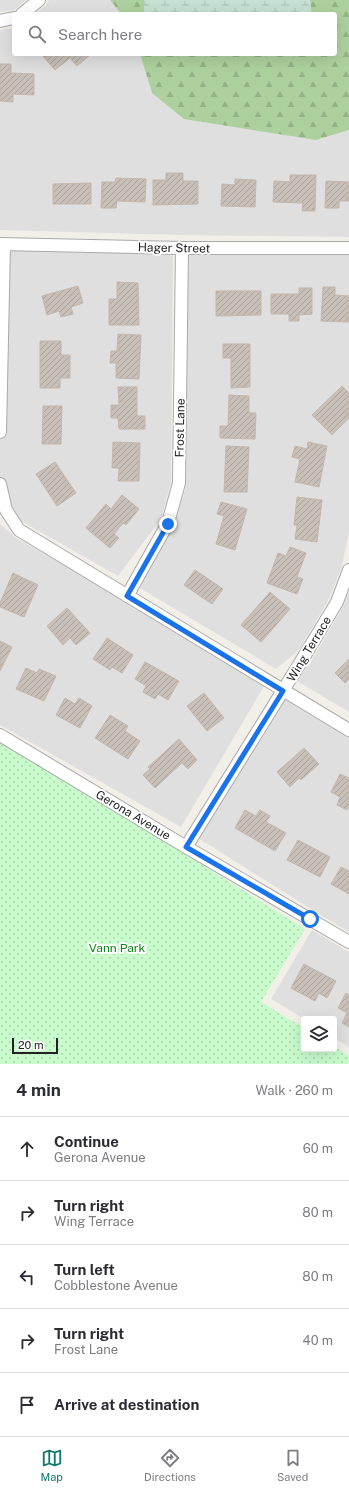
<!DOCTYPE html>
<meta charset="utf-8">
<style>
:root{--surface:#fff;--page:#f7f7f7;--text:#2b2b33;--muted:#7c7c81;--line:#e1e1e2;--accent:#0f766e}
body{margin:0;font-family:"Public Sans",sans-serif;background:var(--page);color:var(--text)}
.controls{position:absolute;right:12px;bottom:12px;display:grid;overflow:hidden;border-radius:4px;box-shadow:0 4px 16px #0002}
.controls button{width:36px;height:36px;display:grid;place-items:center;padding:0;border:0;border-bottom:1px solid var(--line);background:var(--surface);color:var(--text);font:20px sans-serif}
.scale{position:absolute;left:12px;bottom:10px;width:46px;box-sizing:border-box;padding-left:4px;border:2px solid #222;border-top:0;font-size:11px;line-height:14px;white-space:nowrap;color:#222;-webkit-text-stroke:3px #fff;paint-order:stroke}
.stop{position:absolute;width:12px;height:12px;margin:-9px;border:3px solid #1a73e8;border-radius:50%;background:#fff}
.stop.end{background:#1a73e8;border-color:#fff;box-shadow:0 1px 4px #0008}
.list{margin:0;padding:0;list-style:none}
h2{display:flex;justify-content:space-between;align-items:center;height:52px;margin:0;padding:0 16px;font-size:17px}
h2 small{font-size:13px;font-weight:400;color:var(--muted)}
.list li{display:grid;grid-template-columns:26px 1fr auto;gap:12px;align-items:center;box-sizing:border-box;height:64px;padding:0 16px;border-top:1px solid var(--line)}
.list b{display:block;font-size:15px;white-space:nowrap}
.list p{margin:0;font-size:13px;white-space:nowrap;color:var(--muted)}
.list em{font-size:13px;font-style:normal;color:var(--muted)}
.icon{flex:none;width:22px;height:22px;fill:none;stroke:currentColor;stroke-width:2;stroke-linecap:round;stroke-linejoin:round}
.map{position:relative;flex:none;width:349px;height:1064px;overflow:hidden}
.search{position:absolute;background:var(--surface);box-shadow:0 4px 16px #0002;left:12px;right:12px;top:12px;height:44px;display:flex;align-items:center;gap:10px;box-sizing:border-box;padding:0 14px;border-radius:4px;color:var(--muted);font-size:15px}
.sheet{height:372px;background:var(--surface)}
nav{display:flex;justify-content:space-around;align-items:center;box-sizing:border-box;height:56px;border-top:1px solid var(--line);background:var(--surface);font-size:11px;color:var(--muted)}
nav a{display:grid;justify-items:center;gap:2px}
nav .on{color:var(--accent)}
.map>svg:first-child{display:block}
</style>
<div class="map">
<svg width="349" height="1064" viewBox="0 0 349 1064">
<defs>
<pattern id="forest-firs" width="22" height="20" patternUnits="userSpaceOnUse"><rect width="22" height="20" fill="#add19e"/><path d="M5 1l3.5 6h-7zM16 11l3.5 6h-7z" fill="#95b388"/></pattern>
<pattern id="wetland-marsh" width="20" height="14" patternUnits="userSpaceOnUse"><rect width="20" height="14" fill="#c6e0d4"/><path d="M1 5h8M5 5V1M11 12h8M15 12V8" fill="none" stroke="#aac0b6"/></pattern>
<pattern id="park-dots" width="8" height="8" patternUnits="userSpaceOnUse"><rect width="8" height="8" fill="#c8facc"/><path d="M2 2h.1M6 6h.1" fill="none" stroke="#acd6af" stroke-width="1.8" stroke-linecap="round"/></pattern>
<pattern id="building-hatch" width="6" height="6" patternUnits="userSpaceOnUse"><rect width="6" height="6" fill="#c7bfb8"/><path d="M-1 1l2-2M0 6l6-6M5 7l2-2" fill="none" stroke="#aba49e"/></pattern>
</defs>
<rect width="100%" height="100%" fill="#f2efe9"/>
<path fill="#e0dfdf" d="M 0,0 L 26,0 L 14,10 L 0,12 Z
M 49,0 L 110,0 L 121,14 L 35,14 L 45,6 Z
M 14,28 L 14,54 L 140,54 L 152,93 L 316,140 L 349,130 L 349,237 L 181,235 L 0,230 L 0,30 Z
M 7,248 L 173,253 L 171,482 L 161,519 L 118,576 L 23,522 L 12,513 L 0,491 L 0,416 Z
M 188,253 L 349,255 L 349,532 L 342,566 L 330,597 L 300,649 L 276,669 L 133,584 L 174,529 L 186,486 Z
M 0,524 L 16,538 L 116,594 L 121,599 L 122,598 L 266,683 L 181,827 L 0,725 Z
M 349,592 L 349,712 L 292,678 L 312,660 L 344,605 Z
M 280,691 L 349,732 L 349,932 L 314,911 L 195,836 Z
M 312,930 L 349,952 L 349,1047 L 334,1038 L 334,1019 L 304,1019 L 271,999 Z"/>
<path fill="url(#forest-firs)" d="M 110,0 L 144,0 L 144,11 L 147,14 L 121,14 Z
M 310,0 L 349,0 L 349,130 L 316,140 L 184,119 L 152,93 L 140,54 L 335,54 L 335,14 L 311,14 Z"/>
<path fill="url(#wetland-marsh)" d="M 144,0 L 310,0 L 311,14 L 147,14 L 144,11 Z"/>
<path fill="url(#park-dots)" d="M 0,743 L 143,828 L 305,929 L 261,1002 L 304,1028 L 304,1049 L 334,1049 L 334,1046 L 349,1056 L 349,1064 L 0,1064 Z"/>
<path fill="url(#building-hatch)" stroke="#c4b6ab" d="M 41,54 L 91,54 L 77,66 L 70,58 L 55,70 Z
M 0,64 L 11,64 L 11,73 L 34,74 L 34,95 L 13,94 L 13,102 L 0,101 Z
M 166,173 L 183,173 L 183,181 L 198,181 L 198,204 L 153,205 L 153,180 L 166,180 Z
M 290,175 L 316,175 L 315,211 L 302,211 L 303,203 L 273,202 L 274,181 L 290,182 Z
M 116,178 L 146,179 L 145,202 L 117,201 L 116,208 L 101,208 L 102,182 L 115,182 Z
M 235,179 L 256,180 L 255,207 L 221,206 L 222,184 L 235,185 Z
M 326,181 L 349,182 L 349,201 L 339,201 L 339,208 L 325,208 Z
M 91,183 L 91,204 L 53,204 L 53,184 Z
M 117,282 L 138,283 L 139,325 L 109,325 L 109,299 L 117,299 Z
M 78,286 L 83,303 L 71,307 L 73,314 L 61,317 L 59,311 L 47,315 L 42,296 Z
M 323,287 L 335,287 L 335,295 L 349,296 L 349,322 L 321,321 Z
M 299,288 L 312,288 L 312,314 L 299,315 L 299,321 L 289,321 L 289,314 L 271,314 L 271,294 L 299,294 Z
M 216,291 L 261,291 L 261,315 L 216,316 Z
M 118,334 L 141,335 L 139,379 L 116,378 L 116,363 L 110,363 L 111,351 L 117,351 Z
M 40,341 L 61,341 L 61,355 L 70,355 L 70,378 L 60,378 L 60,388 L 40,388 Z
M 223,344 L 250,344 L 250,387 L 231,388 L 231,358 L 223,358 Z
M 342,386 L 349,393 L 349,418 L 332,435 L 312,415 Z
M 118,387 L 137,387 L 137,416 L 145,416 L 145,429 L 119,429 L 118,418 L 111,418 L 111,405 L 119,405 Z
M 229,395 L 249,396 L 249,413 L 256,413 L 255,439 L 220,438 L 220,426 L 228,426 Z
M 43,406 L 62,406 L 61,444 L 42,444 Z
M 113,442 L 140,443 L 139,481 L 118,481 L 119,468 L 112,468 Z
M 308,442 L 327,446 L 319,487 L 295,482 L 300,459 L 292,457 L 295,446 L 307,449 Z
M 226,446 L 249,447 L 247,492 L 224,492 Z
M 55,462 L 76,493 L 57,506 L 36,474 Z
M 122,495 L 139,509 L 126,525 L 123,523 L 114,534 L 119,538 L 110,548 L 86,528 L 106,504 L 111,509 Z
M 297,497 L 322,500 L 317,542 L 295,539 L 297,525 L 294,525 Z
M 221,502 L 247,509 L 235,550 L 216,544 L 224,516 L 217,514 Z
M 290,547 L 306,553 L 297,577 L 303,579 L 297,594 L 267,583 L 278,553 L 286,556 Z
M 195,570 L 223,589 L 212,604 L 184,585 Z
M 13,573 L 38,585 L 24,617 L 0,607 L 0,603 Z
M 270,592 L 290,609 L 261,642 L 241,625 Z
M 67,608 L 90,633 L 76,645 L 70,638 L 63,645 L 47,626 Z
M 107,638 L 133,655 L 122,673 L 112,667 L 110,670 L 93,659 Z
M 0,641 L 12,647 L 0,671 Z
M 349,659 L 349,679 L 345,683 L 335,673 Z
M 145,662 L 179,681 L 168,700 L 158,694 L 155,699 L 143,692 L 146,686 L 135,679 Z
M 26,668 L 37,673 L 39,669 L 56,676 L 44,701 L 16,689 Z
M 204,693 L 224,718 L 207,731 L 187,706 Z
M 65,698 L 75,704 L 79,698 L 92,706 L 80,728 L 56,715 Z
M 110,715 L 128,726 L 125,731 L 140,741 L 128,759 L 95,738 Z
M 179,739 L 197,760 L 188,769 L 182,763 L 155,788 L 143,775 L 150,769 L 148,767 Z
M 304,748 L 319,764 L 301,780 L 299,778 L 290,787 L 277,772 Z
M 340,774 L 349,778 L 349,805 L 347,810 L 337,805 L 340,797 L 331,792 Z
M 245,810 L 256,816 L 260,810 L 270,816 L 266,822 L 286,833 L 275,851 L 235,828 Z
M 298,840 L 330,857 L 320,877 L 287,860 Z
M 341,867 L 349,871 L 349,894 L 331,884 Z
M 304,964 L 336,981 L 327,998 L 319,993 L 315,1001 L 291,988 Z
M 346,993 L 349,995 L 349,1027 L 342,1023 L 347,1013 L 338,1008 Z"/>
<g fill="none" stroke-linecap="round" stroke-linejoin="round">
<defs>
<path id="minor" d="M 22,14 L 39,0
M 0,21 L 14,18
M 0,244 L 182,248 L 349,248
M 0,432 L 4,244
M 0,484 L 6,510 L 19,530 L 349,730
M 127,596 L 168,523 L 179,483 L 182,248
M 0,735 L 186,847 L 349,942
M 186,847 L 305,655 L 337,602 L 349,570"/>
</defs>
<use href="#minor" stroke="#a9a9a9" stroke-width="14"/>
<use href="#minor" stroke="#fff" stroke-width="12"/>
</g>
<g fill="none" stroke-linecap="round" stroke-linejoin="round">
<path stroke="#1a73e8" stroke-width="5" d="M 168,524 L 127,596 L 283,691 L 186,847 L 310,919"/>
</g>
<g text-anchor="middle" stroke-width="4" stroke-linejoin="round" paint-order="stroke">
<g font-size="12" fill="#222" stroke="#fff">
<text transform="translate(174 248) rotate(1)" y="4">Hager Street</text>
<text transform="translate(180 428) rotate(-89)" y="4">Frost Lane</text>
<text transform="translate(309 649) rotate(-59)" y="4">Wing Terrace</text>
<text transform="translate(133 815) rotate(31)" y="4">Gerona Avenue</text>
</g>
<g font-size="12" fill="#0c8416" stroke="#fff">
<text x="117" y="952">Vann Park</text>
</g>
</g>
</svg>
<div class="controls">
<button><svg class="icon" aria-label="layers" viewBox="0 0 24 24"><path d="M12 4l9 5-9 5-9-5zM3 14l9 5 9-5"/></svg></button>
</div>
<div class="scale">20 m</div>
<div class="stop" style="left:310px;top:919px"></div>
<div class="stop end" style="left:168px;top:524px"></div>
<div class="search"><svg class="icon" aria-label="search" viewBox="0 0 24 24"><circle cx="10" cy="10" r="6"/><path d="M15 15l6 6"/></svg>Search here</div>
</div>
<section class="sheet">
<h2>4 min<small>Walk · 260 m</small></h2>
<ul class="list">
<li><svg class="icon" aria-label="ahead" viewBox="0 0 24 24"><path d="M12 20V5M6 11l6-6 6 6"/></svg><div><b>Continue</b><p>Gerona Avenue</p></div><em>60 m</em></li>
<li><svg class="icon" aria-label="right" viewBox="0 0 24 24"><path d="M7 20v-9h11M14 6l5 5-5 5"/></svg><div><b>Turn right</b><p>Wing Terrace</p></div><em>80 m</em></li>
<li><svg class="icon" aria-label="left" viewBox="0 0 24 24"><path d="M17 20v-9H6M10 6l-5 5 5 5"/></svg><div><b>Turn left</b><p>Cobblestone Avenue</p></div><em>80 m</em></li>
<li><svg class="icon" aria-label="right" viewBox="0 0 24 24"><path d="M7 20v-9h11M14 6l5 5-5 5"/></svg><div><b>Turn right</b><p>Frost Lane</p></div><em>40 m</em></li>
<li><svg class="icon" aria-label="arrive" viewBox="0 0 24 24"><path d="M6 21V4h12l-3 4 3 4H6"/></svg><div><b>Arrive at destination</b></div></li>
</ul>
</section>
<nav>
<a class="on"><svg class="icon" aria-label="map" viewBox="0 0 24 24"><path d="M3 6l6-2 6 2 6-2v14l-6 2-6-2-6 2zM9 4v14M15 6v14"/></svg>Map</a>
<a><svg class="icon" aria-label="directions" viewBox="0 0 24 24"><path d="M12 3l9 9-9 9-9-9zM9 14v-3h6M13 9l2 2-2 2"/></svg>Directions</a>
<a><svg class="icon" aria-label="saved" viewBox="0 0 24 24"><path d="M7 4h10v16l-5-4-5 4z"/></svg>Saved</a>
</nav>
